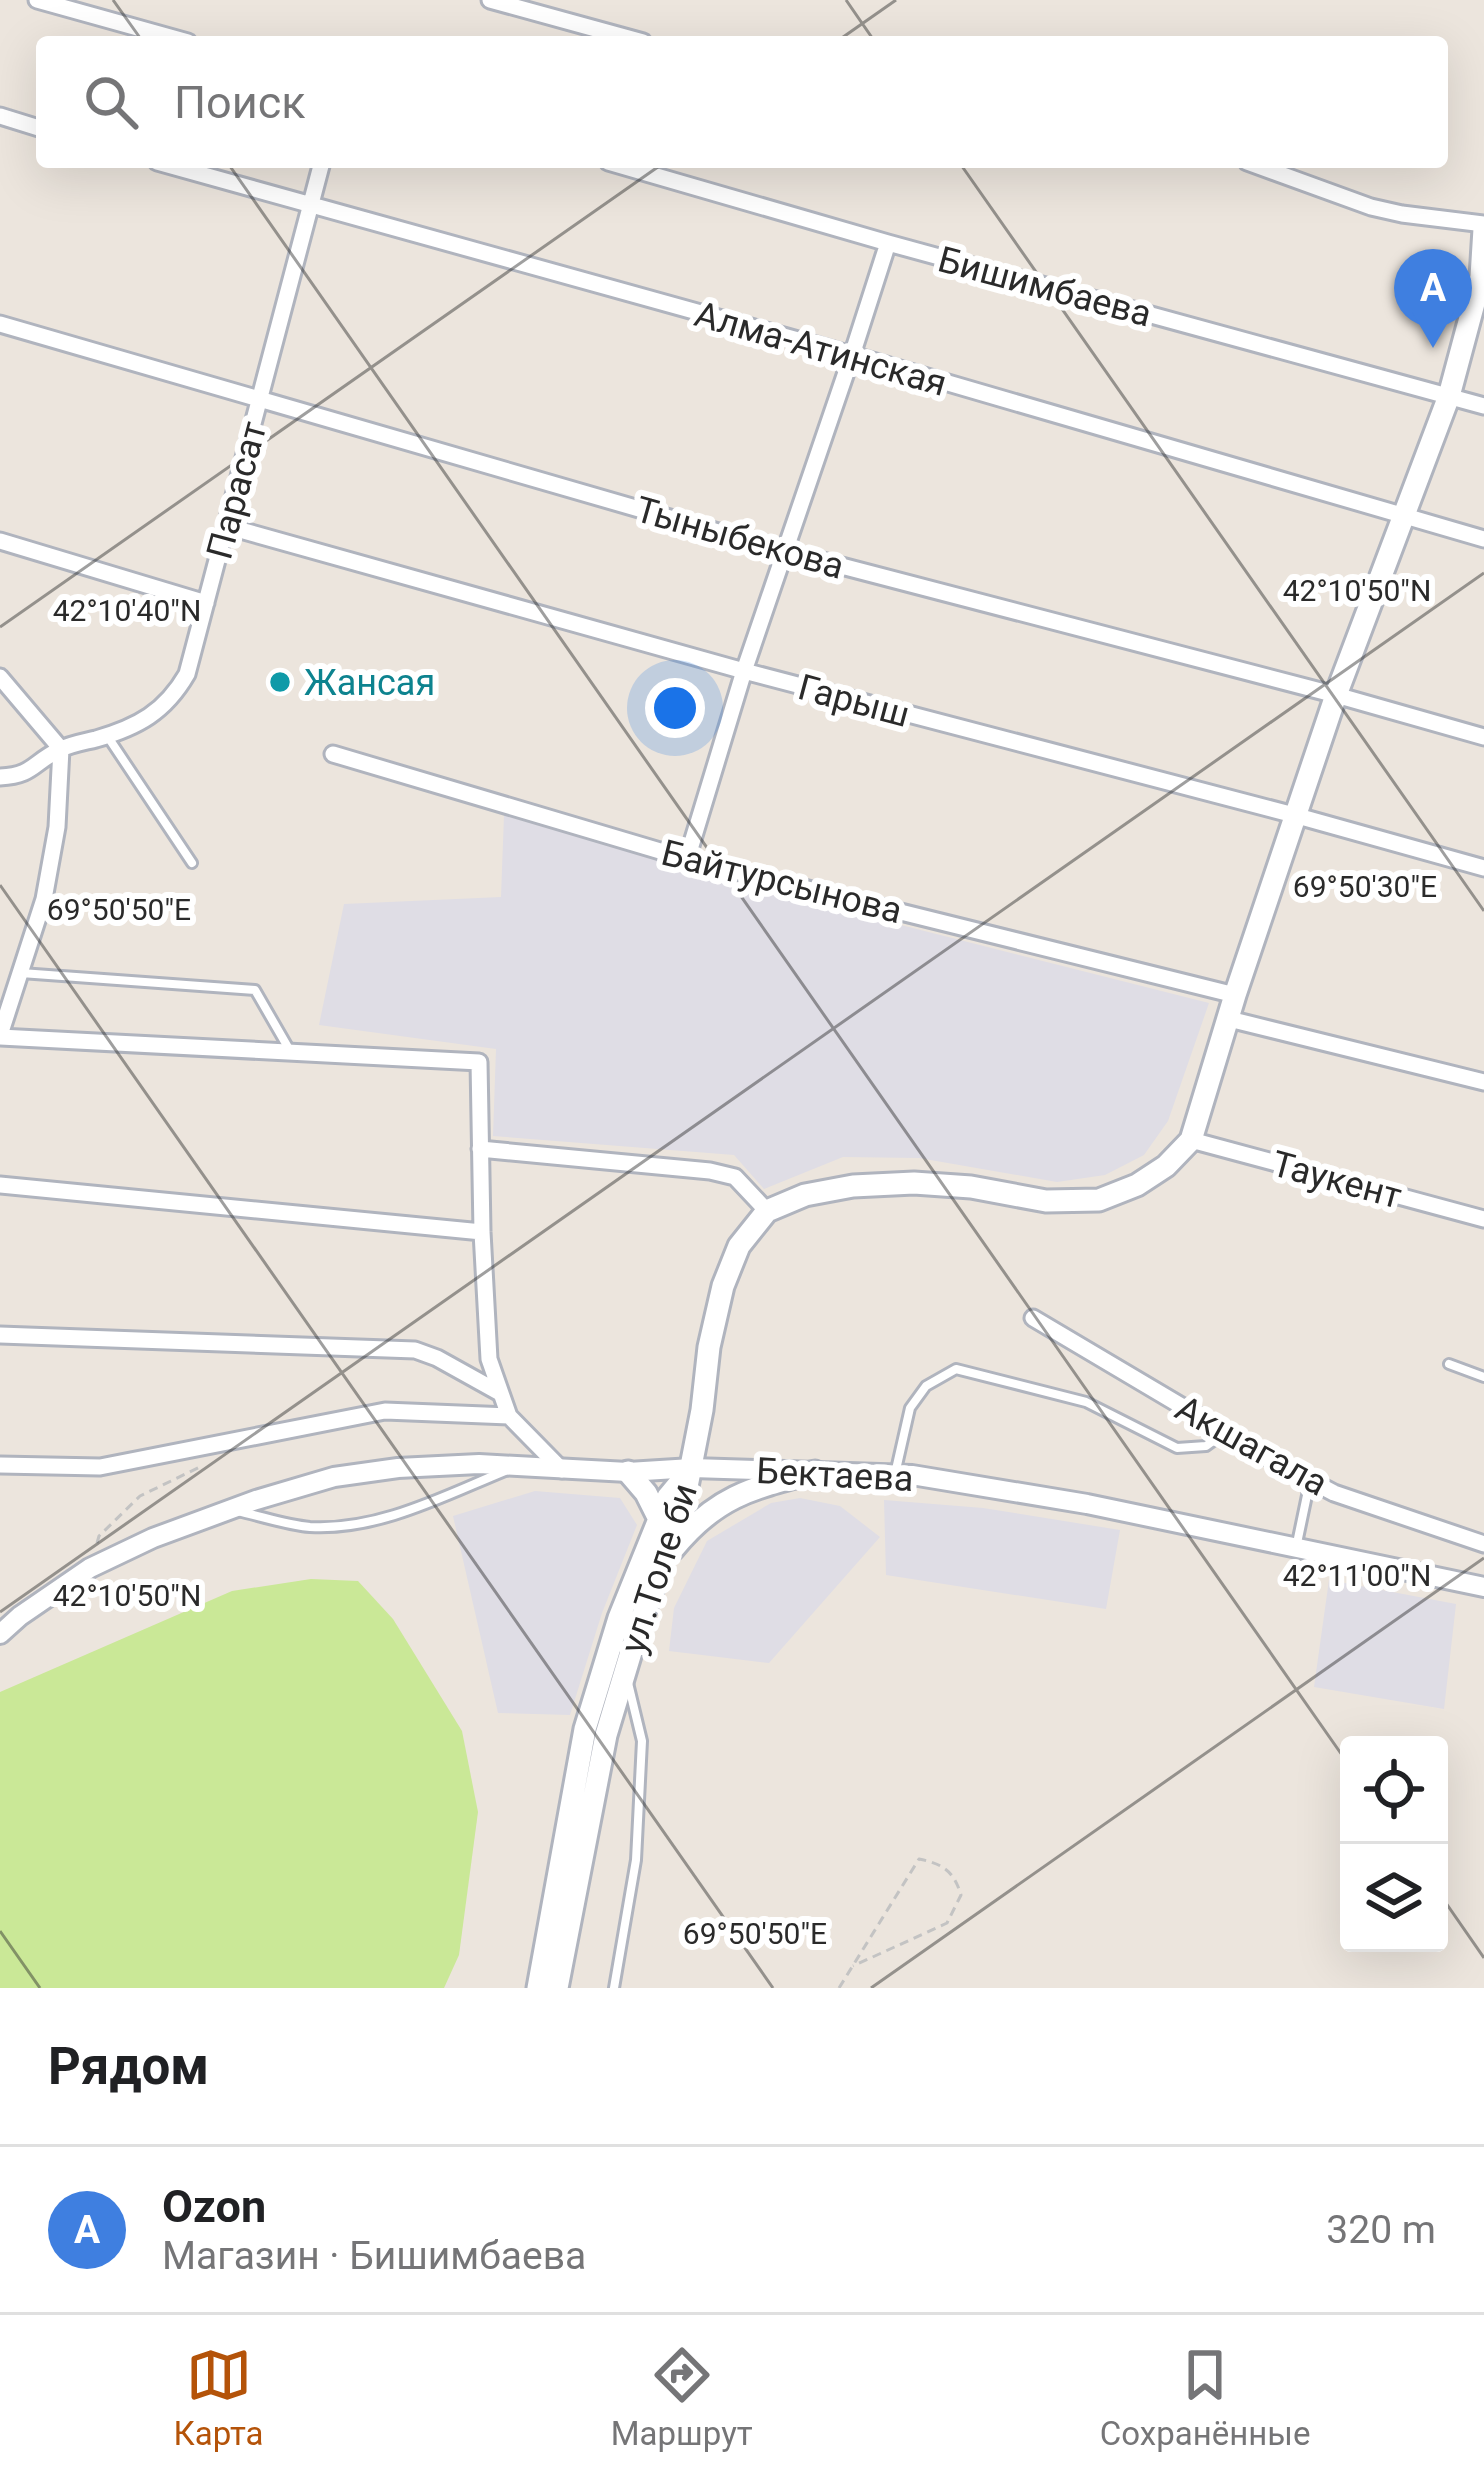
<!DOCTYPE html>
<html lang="ru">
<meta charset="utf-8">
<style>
:root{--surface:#fff;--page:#f2f2f2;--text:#202124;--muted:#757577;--line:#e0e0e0;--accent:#b45309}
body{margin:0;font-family:Roboto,sans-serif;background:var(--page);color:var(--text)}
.controls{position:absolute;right:36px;bottom:36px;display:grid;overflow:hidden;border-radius:12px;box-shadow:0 12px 48px #0002}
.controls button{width:108px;height:108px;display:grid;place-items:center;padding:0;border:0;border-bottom:3px solid var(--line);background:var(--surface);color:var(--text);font:60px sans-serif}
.you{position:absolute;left:675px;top:708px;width:42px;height:42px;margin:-30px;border:9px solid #fff;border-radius:50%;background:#1a73e8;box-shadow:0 0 0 18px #1a73e833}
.badge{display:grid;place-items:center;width:78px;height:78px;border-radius:50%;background:var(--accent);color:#fff;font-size:39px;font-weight:700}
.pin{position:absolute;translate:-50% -99px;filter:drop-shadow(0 3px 6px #0008)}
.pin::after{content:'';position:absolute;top:63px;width:42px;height:36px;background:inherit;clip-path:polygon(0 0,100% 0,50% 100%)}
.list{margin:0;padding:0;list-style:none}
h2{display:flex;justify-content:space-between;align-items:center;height:156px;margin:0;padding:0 48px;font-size:51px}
h2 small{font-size:39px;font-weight:400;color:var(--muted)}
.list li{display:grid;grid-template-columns:78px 1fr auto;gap:36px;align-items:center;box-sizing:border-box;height:168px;padding:0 48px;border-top:3px solid var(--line)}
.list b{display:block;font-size:45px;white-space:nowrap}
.list p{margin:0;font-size:39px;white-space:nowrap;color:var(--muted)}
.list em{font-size:39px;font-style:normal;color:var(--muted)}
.icon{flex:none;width:66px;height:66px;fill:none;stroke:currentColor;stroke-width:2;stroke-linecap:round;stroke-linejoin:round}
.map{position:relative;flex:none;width:1484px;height:1988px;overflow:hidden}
.search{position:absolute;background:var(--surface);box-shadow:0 12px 48px #0002;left:36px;right:36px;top:36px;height:132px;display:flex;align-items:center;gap:30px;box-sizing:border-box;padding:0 42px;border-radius:12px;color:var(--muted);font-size:45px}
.sheet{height:324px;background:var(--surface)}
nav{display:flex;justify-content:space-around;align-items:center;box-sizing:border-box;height:168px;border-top:3px solid var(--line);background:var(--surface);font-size:33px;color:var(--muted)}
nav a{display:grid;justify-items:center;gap:6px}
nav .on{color:var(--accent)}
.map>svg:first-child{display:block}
</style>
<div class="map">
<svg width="1484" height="1988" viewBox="0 0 1484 1988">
<rect width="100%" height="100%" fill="#ece5dd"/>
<path fill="#dfdde5" d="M 504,815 L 739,884 L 1209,1003 L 1168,1121 L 1144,1155 L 1105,1175 L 1057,1182 L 919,1158 L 843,1157 L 764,1189 L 734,1155 L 493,1136 L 496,1049 L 319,1025 L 344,904 L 501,897 Z
M 535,1491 L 620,1498 L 637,1525 L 602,1613 L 570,1715 L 498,1713 L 453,1516 Z
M 800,1498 L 840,1506 L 880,1537 L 769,1663 L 669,1651 L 674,1608 L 707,1541 L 771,1503 Z
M 884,1500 L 983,1508 L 1120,1530 L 1106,1609 L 886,1575 Z
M 1329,1580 L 1456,1604 L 1444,1709 L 1314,1687 Z"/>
<path fill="#cae897" d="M 311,1579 L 358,1581 L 393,1619 L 462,1731 L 478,1812 L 459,1955 L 444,1988 L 0,1988 L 0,1692 L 232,1591 Z"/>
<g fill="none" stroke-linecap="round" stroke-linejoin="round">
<defs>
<path id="service" d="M 108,737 L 192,863
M 21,973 L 255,990 L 289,1049
M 1449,1364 L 1484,1377
M 895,1474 L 910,1408 L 926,1386 L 956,1369 L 1086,1402 L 1177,1448 L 1206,1446 L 1224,1433
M 237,1511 C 261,1516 286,1525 310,1527 C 378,1531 444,1496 505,1471
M 1296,1548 L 1310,1481
M 614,1988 L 636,1860 L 642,1741 L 628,1683"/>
<path id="minor" d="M 37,0 L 188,42
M 490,0 L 643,42
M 0,116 L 42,129
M 157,162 L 852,355 L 1484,539
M 608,162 L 888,243 L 1484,406
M 1247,162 L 1371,207 L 1402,214 L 1484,224
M 0,324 L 784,551 L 1336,695 L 1484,737
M 226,526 L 744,671 L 1294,815 L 1484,868
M 0,541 L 206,603
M 0,677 L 61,749
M 333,754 L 687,859 L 1235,995
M 0,777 C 34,775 32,763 59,750 C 70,744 84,742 96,739 C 138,727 165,712 187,674 L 322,162
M 687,859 L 744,671 L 852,355 L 888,243
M 1229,1019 L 1484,1082
M 0,1035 L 44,899 L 57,827 L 61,749
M 0,1037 L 479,1062 L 482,1232 L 489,1359 L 509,1416 L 562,1470
M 1191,1140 L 1484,1219
M 480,1149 L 710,1171 L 735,1177 L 767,1211
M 0,1185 L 482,1232
M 1033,1318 L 1281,1465 L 1334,1493 L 1484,1544
M 0,1335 L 415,1350 L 437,1358 L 500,1393
M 0,1465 L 100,1467 L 385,1411 L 509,1416"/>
<path id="tertiary" d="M 0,1634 L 20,1616 L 90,1568 L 153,1538 L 256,1500 L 334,1477 L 398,1468 L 479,1464 L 628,1472 L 692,1468 L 912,1475 L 1087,1504 L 1484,1587"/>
<path id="secondary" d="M 628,1472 L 646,1493 L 659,1519
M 673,1549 C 716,1496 752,1488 815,1472
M 538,1988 L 585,1729 L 619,1618 L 668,1497 L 688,1473
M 557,1988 L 606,1735 L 638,1629 L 684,1502 L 702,1410 L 709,1347 L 723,1286 L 739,1246 L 767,1211 L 805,1195 L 853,1186 L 914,1183 L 971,1187 L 1046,1201 L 1099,1200 L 1137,1185 L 1166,1166 L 1191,1140 L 1235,995 L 1336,695 L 1449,396 L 1481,277 L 1484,229"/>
</defs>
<use href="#service" stroke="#b0b4be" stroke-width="14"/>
<use href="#minor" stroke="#b0b4be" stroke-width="21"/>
<use href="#tertiary" stroke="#b0b4be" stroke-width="24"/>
<use href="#secondary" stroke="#b0b4be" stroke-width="27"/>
<path stroke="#c3c3c3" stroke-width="3" stroke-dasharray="9 6" stroke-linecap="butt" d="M 97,1543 L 99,1536 L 140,1496 L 202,1466
M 839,1988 L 919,1859 C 944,1864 954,1872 961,1895 L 947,1923 L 853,1966"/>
<use href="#service" stroke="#fff" stroke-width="8"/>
<use href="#minor" stroke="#fff" stroke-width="15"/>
<use href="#tertiary" stroke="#fff" stroke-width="18"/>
<use href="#secondary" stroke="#fff" stroke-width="21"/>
</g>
<path fill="none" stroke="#2a2a2a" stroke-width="3" stroke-opacity="0.45" d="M 113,0 L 143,42M 846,0 L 875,42M 836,42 L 896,0M 227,162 L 1349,1765M 959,162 L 1484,911M 0,627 L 665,162M 0,885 L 773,1988M 0,1612 L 1484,573M 1439,1893 L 1484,1958M 0,1931 L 40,1988M 871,1988 L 1484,1558"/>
<circle fill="#0f9aa8" stroke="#fff" stroke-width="4.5" cx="280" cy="682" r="12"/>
<g text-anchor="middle" stroke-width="12" stroke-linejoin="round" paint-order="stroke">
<g font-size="36" fill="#2a2a2a" stroke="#fff">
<text transform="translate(1045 286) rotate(15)" y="13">Бишимбаева</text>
<text transform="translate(821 348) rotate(16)" y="13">Алма-Атинская</text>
<text transform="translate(236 490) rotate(-75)" y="13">Парасат</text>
<text transform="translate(740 537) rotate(16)" y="13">Тыныбекова</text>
<text transform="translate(854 700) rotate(15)" y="13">Гарыш</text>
<text transform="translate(782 881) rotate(14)" y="13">Байтурсынова</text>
<text transform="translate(1337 1179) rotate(15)" y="13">Таукент</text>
<text transform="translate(1252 1445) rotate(29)" y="13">Акшагала</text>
<text transform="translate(835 1474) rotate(3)" y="13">Бектаева</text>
<text transform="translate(658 1568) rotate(-72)" y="13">ул.Толе би</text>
</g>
<g font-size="36" fill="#0d838f" stroke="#fff" text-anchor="start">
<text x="304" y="695">Жансая</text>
</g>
</g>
<g font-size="30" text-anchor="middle" fill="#2a2a2a" stroke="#fff" stroke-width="12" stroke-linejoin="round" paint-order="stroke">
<text x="1357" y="601">42°10'50"N</text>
<text x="127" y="621">42°10'40"N</text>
<text x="1365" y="897">69°50'30"E</text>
<text x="119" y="920">69°50'50"E</text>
<text x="1357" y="1586">42°11'00"N</text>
<text x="127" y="1606">42°10'50"N</text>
<text x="755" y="1944">69°50'50"E</text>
</g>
</svg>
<div class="controls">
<button><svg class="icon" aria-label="locate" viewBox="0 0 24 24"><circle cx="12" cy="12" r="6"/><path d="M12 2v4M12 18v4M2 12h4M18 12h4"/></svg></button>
<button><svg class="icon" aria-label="layers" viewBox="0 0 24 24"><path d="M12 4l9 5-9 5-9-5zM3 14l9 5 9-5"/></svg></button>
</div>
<div class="you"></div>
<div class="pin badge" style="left:1433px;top:348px;background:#3f7fe0">A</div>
<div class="search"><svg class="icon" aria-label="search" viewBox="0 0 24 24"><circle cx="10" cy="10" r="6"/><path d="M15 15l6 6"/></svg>Поиск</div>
</div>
<section class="sheet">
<h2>Рядом<small></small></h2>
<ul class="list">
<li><span class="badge" style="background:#3f7fe0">A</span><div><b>Ozon</b><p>Магазин · Бишимбаева</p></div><em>320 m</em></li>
</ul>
</section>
<nav>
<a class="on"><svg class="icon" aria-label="map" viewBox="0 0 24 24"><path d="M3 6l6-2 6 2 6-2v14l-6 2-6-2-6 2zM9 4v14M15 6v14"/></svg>Карта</a>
<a><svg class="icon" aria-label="directions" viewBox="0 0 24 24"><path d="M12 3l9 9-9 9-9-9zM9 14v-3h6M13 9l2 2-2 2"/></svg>Маршрут</a>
<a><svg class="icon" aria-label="saved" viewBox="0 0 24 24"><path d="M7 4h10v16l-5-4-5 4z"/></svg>Сохранённые</a>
</nav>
